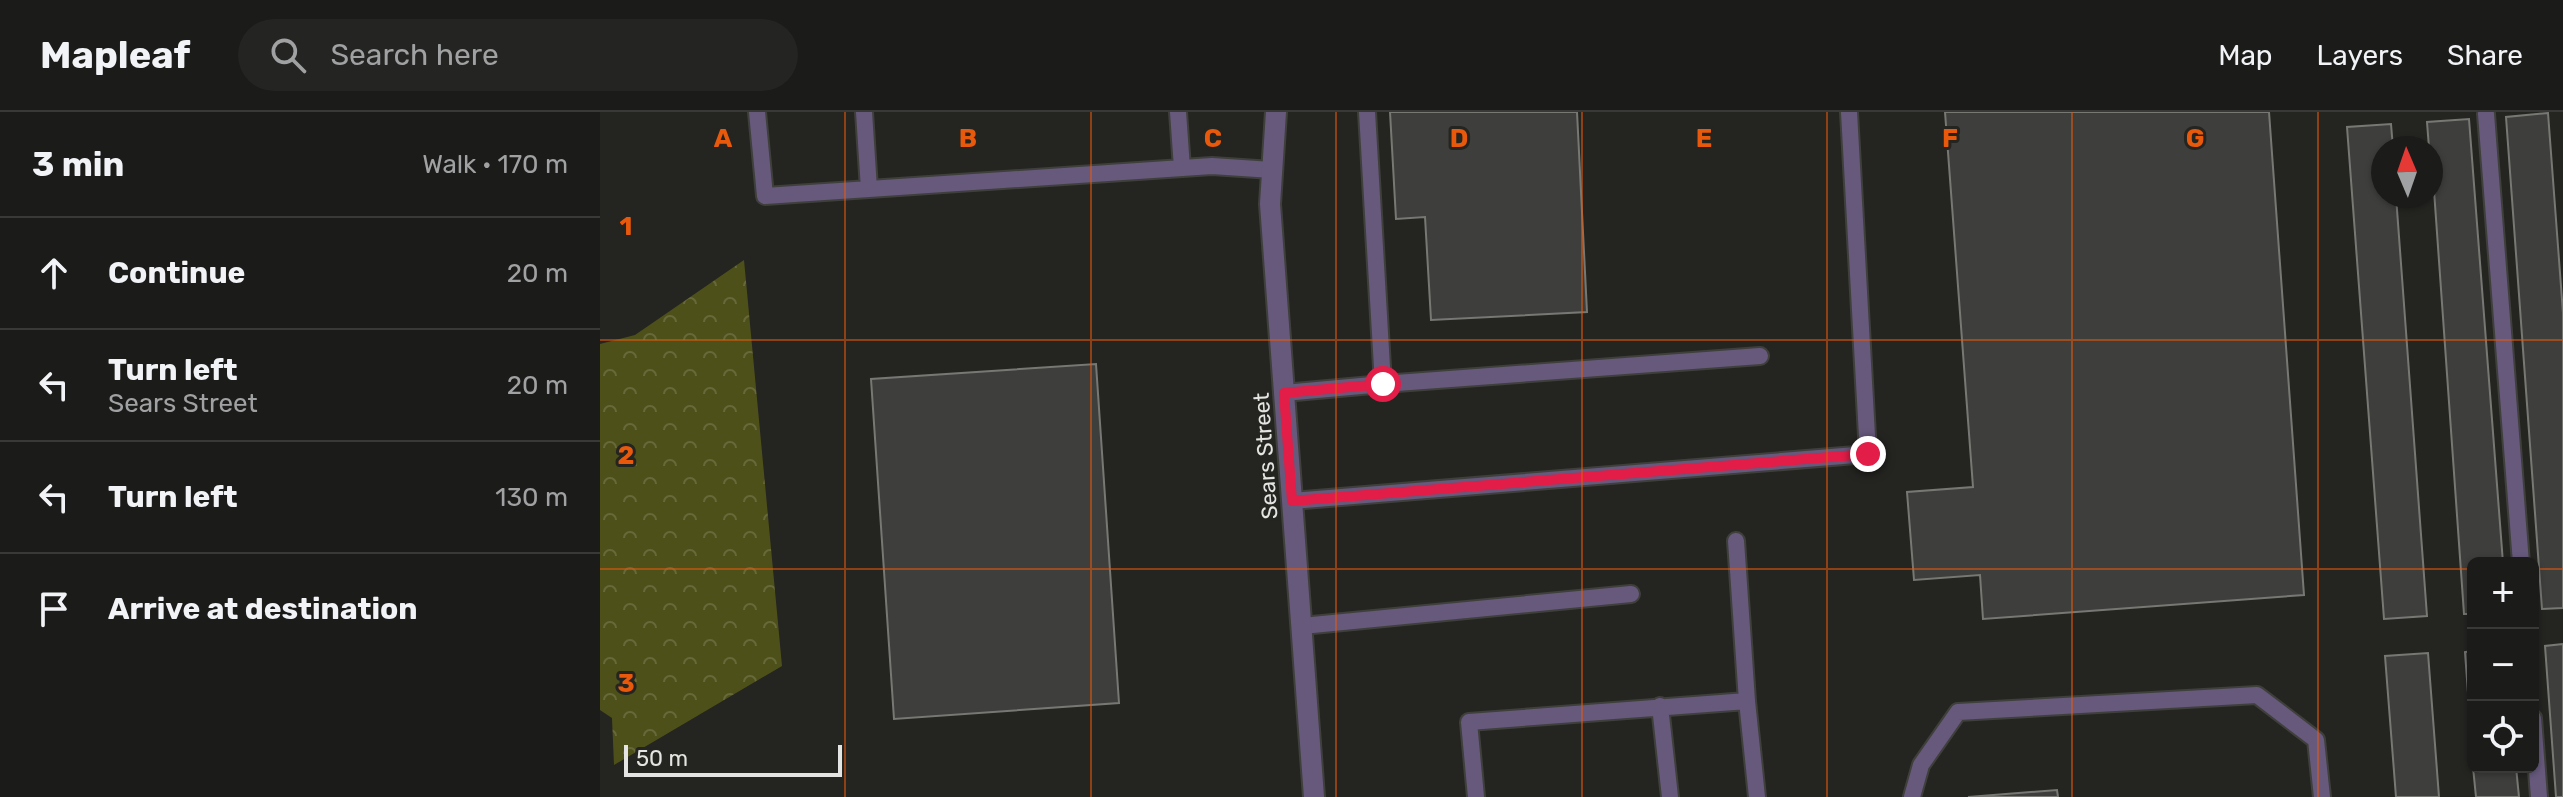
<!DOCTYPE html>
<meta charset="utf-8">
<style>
:root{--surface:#1b1b19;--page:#242422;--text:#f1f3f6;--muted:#a0a1a2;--line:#393938}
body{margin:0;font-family:Rubik,sans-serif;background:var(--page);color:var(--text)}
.controls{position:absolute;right:24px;bottom:24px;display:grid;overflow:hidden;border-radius:12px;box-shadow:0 2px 6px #0004}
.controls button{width:72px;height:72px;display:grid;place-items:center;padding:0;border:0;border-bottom:2px solid var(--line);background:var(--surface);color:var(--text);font:40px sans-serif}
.compass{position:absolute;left:1771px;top:24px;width:72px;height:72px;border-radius:50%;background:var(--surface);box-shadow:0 2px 6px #0004;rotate:358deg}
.scale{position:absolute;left:24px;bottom:20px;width:218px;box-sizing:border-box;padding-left:8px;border:4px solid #e4e4e2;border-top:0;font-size:22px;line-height:28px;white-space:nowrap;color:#e4e4e2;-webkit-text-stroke:6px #242421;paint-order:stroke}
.stop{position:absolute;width:24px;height:24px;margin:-18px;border:6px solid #e11d48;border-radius:50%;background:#fff}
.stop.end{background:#e11d48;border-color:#fff;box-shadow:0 2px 8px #0008}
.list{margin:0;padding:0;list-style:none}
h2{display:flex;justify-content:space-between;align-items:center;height:104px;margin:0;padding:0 32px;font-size:34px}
h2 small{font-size:26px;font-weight:400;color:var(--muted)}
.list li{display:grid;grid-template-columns:52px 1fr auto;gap:24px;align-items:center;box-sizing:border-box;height:112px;padding:0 32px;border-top:2px solid var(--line)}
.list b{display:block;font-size:30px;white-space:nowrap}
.list p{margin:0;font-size:26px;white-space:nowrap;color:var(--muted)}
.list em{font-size:26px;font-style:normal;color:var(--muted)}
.icon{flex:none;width:44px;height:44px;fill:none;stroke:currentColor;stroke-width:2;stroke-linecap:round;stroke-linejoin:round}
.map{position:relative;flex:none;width:1963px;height:685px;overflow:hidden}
header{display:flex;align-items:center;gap:48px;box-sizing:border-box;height:112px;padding:0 40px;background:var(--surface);border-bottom:2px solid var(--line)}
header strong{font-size:38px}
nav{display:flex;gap:44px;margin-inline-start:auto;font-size:28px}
.search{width:560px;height:72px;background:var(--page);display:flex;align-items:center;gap:20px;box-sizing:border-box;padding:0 28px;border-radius:44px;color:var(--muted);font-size:30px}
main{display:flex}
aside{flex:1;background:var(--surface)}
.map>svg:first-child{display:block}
</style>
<header>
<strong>Mapleaf</strong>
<div class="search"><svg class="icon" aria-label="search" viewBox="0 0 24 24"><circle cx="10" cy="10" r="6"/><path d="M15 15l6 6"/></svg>Search here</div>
<nav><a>Map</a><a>Layers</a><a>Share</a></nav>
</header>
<main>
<aside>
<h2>3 min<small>Walk · 170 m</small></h2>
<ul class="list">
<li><svg class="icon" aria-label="ahead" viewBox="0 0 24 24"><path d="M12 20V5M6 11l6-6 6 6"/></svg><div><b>Continue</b></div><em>20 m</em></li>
<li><svg class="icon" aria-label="left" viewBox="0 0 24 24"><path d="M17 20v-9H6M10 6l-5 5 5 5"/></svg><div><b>Turn left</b><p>Sears Street</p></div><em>20 m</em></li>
<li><svg class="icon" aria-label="left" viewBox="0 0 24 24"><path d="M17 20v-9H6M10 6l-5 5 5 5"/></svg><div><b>Turn left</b></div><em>130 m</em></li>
<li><svg class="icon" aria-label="arrive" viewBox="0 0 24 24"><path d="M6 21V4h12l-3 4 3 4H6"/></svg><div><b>Arrive at destination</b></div></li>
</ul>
</aside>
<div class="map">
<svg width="1963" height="685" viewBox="0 0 1963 685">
<defs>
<pattern id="forest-crowns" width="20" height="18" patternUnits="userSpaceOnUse" patternTransform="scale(2)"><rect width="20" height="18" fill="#4e5019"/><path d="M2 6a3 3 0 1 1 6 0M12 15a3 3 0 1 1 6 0" fill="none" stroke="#67693a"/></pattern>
</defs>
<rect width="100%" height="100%" fill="#242421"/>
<path fill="url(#forest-crowns)" d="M 144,148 L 182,554 L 14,653 L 12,606 L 0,598 L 0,232 L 35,223 Z"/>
<path fill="#3e3e3c" stroke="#777774" stroke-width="2" d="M 790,0 L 977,0 L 987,200 L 831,208 L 825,105 L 796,107 Z
M 1345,0 L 1669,0 L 1704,483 L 1383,507 L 1380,463 L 1314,468 L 1307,380 L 1373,375 Z
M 1948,1 L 1963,201 L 1963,496 L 1942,497 L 1906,5 Z
M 1869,7 L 1903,451 L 1873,451 L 1873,502 L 1864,502 L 1831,36 L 1829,36 L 1827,10 Z
M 1791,12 L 1793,36 L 1783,36 L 1783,84 L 1796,84 L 1827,504 L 1784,507 L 1747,15 Z
M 496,252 L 519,591 L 294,607 L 271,267 Z
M 1963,532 L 1963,685 L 1956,685 L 1945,534 Z
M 1873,539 L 1873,649 L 1865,540 Z
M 1828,541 L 1839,685 L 1796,685 L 1785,544 Z
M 1873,655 L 1916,655 L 1919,685 L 1876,685 Z
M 1457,678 L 1458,685 L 1368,685 Z"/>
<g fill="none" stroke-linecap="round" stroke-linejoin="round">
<defs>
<path id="service" d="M 157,0 L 165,84 L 612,54 L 672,58
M 264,0 L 269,77
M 578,0 L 582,56
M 1886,2 L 1921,451
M 783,272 L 1160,244
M 684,281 L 783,272 L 767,0
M 692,389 L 1268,342 L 1249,0
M 1136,429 L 1147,589
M 702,514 L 1031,482
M 1060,594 L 1070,685
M 1933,606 L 1939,685
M 876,685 L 869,610 L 1147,589 L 1157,685
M 1312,685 L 1321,653 L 1358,600 L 1657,583 L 1716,628 L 1722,685"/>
<path id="minor" d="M 676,0 L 670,92 L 714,685"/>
</defs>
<use href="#service" stroke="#3f3f3c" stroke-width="20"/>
<use href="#minor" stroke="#3f3f3c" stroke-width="24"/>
<use href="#service" stroke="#66597c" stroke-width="16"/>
<use href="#minor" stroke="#66597c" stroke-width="20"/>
</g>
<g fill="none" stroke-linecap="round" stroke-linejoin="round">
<path stroke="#e11d48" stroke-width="10" d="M 783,272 L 684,281 L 692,389 L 1268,342"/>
</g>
<path fill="none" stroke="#e8590c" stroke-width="2" stroke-opacity="0.55" d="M 245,0 L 245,685M 491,0 L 491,685M 736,0 L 736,685M 982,0 L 982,685M 1227,0 L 1227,685M 1472,0 L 1472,685M 1718,0 L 1718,685M 0,228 L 1963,228M 0,457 L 1873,457M 1933,457 L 1963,457"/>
<g text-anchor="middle" stroke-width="6" stroke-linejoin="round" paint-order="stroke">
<g font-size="22" fill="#e4e4e2" stroke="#242421">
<text transform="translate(665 344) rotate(-94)" y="8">Sears Street</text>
</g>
</g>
<g font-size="26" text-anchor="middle" font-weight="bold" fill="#e8590c" stroke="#242421" stroke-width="6" stroke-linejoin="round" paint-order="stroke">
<text x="123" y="35">A</text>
<text x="368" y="35">B</text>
<text x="613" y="35">C</text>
<text x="859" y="35">D</text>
<text x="1104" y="35">E</text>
<text x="1350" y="35">F</text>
<text x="1595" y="35">G</text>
<text x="26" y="123">1</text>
<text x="26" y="352">2</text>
<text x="26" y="580">3</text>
</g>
</svg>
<div class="controls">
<button>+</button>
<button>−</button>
<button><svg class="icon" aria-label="locate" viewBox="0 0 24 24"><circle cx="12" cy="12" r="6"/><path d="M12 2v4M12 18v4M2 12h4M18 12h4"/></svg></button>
</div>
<svg class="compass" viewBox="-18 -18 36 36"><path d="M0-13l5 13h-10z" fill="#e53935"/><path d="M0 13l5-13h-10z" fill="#a0a1a2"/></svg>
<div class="scale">50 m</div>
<div class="stop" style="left:783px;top:272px"></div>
<div class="stop end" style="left:1268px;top:342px"></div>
</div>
</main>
